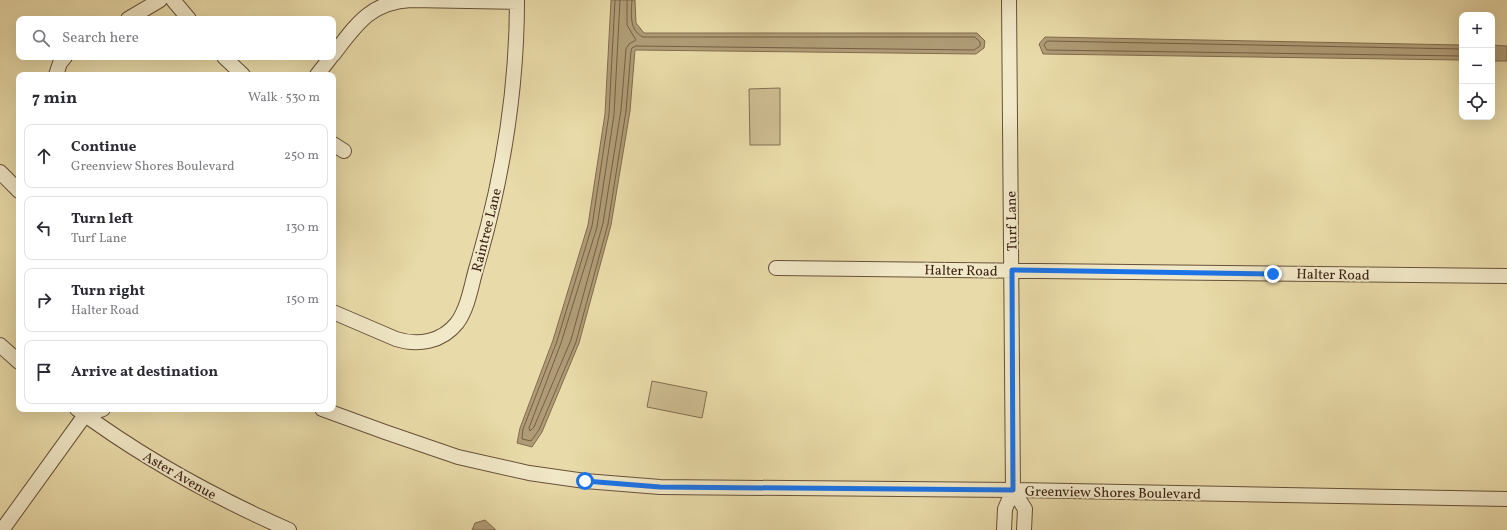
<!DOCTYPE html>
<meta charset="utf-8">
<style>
:root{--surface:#fff;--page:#f7f7f7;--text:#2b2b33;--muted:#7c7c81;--line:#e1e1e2}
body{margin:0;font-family:Vollkorn,serif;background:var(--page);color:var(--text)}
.controls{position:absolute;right:12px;top:12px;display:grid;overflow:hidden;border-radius:8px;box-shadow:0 4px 16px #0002}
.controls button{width:36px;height:36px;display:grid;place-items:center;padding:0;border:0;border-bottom:1px solid var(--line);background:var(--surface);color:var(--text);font:20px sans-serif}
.stop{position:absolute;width:12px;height:12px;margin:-9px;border:3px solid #1a73e8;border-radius:50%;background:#fff}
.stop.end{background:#1a73e8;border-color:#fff;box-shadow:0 1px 4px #0008}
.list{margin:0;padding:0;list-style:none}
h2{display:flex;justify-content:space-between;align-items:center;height:52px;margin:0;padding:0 16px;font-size:17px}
h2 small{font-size:13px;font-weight:400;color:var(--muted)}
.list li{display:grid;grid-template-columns:26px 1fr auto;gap:12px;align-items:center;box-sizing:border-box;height:64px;margin:0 8px 8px;padding:0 8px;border:1px solid var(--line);border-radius:8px}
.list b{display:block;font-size:15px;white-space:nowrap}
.list p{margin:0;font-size:13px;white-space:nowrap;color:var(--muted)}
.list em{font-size:13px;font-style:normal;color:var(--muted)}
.icon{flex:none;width:22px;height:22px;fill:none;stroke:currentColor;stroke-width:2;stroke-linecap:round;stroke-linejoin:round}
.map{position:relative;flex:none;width:1507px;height:530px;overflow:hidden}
.search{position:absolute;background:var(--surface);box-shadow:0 4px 16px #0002;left:16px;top:16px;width:320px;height:44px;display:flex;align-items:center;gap:10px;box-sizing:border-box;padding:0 14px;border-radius:8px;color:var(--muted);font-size:15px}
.panel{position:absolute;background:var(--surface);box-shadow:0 4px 16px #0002;left:16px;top:72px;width:320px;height:340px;border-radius:8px}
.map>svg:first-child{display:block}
</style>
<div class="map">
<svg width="1507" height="530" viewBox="0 0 1507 530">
<rect width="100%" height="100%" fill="#e9dba9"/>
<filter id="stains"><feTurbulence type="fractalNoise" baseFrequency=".005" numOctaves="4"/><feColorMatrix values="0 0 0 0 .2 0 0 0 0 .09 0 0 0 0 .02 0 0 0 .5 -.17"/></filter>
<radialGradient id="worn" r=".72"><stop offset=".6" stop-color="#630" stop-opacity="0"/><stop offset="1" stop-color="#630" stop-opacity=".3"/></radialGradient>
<path fill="#ccbc90" stroke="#846f52" d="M 780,88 L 780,145 L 750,145 L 749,89 Z
M 652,381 L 707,392 L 702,418 L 647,407 Z"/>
<path fill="#af9c76" stroke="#816b4f" d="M 611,0 L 635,0 L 636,23 L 644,33 L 977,33 L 985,41 L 984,48 L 976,54 L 635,50 L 630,111 L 611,225 L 579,343 L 542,432 L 532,447 L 517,443 L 520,428 L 553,340 L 588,225 L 605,114 Z
M 1045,37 L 1462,45 L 1462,60 L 1043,54 L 1039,44 Z
M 1492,45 L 1507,46 L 1507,61 L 1492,61 Z
M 485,520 L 496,530 L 472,530 L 475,523 Z"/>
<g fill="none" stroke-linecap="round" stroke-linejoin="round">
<path stroke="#765f45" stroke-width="1" d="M 615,0 L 609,114 L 592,226 L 557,341 L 523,429 L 522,439 L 531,441 L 539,430 L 576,342 L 608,224 L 626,111 L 631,51 L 632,48 L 636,46 L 974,50 L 980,46 L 980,42 L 975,37 L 643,37 C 629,30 631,14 632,0
M 620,0 L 614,115 L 597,227 L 561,343 L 529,428 L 530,431 L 534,427 L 571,340 L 603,223 L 621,110 L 626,49 L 629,44 L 636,40 L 627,25 L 627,0
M 1462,49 L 1047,41 L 1044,45 L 1047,50 L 1462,56"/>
<defs>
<path id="minor" d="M 173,0 L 189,19
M 128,19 L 160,0
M 333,55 C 356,25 370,2 411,0 L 517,2
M 224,57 L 243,75
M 56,75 L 60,63 L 65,57
M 317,75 L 331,57
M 333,144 L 344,151
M 0,172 L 19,191
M 776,268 L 1507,276
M 333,312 L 396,339 C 418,346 442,342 457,323 C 468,308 471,287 476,269 C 502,182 517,91 517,0
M 0,345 L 19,362
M 77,409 C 143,458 214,497 289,530
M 86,409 L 85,415 L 103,409
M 322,409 L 385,432 L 458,457 L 529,473 L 585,481 L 660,487 L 1013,490 L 1507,499
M 1013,490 L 1025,509 L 1024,530
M 2,530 L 85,415
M 1004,530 L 1005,509 L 1013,490 L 1009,0"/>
</defs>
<use href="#minor" stroke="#685039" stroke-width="16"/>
<use href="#minor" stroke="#f1e8c7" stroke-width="14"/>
</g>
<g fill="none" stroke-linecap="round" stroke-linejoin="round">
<path stroke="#1a73e8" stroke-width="5" d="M 585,481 L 660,487 L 1013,490 L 1012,270 L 1273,274"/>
</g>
<g text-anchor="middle" stroke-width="4" stroke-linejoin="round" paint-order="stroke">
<g font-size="14" fill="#3d2214" stroke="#f1e8c7">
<text transform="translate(1011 221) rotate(-91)" y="5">Turf Lane</text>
<text transform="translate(486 230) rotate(-76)" y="5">Raintree Lane</text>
<text transform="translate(961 270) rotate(1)" y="5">Halter Road</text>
<text transform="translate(1333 274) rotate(1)" y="5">Halter Road</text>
<text transform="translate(180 475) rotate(30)" y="5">Aster Avenue</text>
<text transform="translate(1113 492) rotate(1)" y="5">Greenview Shores Boulevard</text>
</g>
</g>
<rect width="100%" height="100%" filter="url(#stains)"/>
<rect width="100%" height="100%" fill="url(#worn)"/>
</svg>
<div class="controls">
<button>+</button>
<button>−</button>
<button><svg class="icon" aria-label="locate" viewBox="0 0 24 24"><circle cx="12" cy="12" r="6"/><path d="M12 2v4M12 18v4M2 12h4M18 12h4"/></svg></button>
</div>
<div class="stop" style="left:585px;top:481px"></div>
<div class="stop end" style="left:1273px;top:274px"></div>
<div class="search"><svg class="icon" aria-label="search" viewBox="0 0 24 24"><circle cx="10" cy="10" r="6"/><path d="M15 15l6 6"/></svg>Search here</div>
<section class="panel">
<h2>7 min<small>Walk · 530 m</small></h2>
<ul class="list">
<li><svg class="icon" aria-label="ahead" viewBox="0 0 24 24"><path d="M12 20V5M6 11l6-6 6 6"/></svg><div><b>Continue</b><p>Greenview Shores Boulevard</p></div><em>250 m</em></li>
<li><svg class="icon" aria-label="left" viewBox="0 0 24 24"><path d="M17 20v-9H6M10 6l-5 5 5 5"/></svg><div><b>Turn left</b><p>Turf Lane</p></div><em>130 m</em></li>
<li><svg class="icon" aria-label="right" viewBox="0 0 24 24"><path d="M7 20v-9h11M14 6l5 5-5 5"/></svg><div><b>Turn right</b><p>Halter Road</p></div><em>150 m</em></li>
<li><svg class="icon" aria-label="arrive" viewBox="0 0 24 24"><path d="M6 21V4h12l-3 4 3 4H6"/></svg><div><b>Arrive at destination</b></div></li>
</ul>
</section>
</div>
